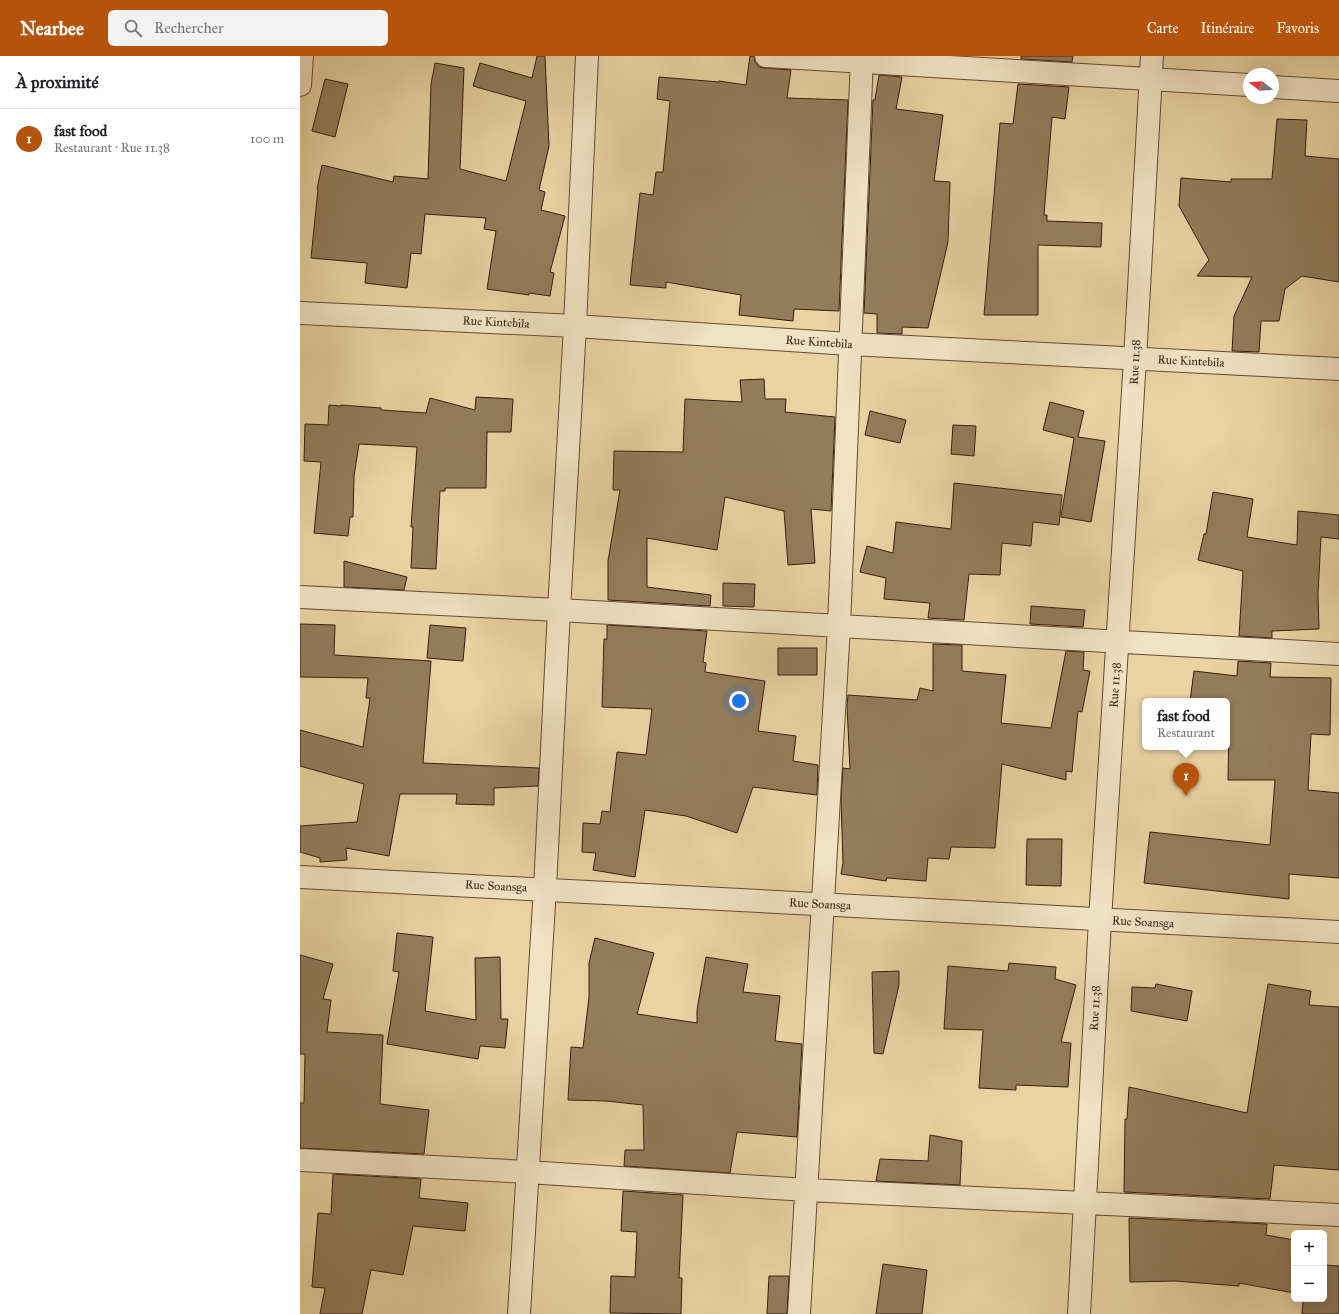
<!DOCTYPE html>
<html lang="fr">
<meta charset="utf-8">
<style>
:root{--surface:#fff;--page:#f2f2f2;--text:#202124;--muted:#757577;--line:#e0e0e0;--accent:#b45309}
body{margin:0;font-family:"IM FELL Great Primer",serif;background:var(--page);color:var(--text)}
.controls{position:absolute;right:12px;bottom:12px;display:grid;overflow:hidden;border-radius:6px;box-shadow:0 4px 16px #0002}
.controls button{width:36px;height:36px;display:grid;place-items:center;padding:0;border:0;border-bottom:1px solid var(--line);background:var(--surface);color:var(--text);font:20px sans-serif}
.compass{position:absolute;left:943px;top:12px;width:36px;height:36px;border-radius:50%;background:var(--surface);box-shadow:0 4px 16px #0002;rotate:287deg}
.you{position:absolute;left:439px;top:645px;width:14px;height:14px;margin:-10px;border:3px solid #fff;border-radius:50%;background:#1a73e8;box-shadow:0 0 0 6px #1a73e833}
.badge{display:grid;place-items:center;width:26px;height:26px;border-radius:50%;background:var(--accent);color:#fff;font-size:13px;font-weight:700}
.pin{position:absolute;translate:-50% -33px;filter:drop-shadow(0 1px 2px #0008)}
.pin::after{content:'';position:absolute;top:21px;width:14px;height:12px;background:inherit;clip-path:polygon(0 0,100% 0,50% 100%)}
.popup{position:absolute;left:842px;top:642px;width:88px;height:52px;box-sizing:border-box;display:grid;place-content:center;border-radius:6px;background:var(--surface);filter:drop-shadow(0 1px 3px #0005);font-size:13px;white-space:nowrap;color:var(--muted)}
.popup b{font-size:15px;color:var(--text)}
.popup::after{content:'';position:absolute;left:50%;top:100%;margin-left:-8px;border:8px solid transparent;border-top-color:var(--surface)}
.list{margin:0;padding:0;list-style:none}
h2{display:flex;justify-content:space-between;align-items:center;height:52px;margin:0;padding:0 16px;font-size:17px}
h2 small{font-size:13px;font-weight:400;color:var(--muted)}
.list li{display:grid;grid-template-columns:26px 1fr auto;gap:12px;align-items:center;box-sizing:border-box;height:60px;padding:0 16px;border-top:1px solid var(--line)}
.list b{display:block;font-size:15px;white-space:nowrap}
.list p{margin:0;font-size:13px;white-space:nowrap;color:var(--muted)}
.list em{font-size:13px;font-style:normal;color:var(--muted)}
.icon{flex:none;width:22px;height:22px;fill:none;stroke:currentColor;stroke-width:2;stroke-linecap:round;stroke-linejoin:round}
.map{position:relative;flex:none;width:1039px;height:1258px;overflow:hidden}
header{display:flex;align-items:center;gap:24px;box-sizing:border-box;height:56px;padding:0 20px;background:var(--accent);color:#fff}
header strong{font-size:19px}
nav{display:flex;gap:22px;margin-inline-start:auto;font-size:14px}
.search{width:280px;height:36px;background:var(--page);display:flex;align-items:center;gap:10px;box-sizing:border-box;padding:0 14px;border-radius:6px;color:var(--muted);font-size:15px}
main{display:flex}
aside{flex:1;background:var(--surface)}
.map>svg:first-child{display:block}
</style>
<header>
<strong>Nearbee</strong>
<div class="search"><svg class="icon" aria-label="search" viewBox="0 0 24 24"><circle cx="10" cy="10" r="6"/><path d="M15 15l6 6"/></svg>Rechercher</div>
<nav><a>Carte</a><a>Itinéraire</a><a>Favoris</a></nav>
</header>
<main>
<aside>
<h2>À proximité<small></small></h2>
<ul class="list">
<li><span class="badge">1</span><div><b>fast food</b><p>Restaurant · Rue 11.38</p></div><em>100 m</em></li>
</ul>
</aside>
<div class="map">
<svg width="1039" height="1258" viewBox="0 0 1039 1258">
<rect width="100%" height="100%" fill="#ead3a3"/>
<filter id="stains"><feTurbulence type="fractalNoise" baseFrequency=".005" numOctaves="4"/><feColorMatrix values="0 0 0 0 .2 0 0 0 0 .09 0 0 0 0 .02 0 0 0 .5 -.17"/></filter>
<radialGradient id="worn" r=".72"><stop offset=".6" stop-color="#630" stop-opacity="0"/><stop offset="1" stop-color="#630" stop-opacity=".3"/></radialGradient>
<path fill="#937d5b" stroke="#351f0d" d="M 237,0 L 245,0 L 249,90 L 239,134 L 245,136 L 241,154 L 265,160 L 250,216 L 254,217 L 250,240 L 229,237 L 229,239 L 187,233 L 196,175 L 184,173 L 186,162 L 125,158 L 121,198 L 111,197 L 107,232 L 65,227 L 67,207 L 11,202 L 18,133 L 17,133 L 22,109 L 93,126 L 94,120 L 128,123 L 131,28 L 135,7 L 164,12 L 160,113 L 206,125 L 226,45 L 173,30 L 180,7 L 232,22 Z
M 450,0 L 454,0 L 455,6 L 459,11 L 465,12 L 491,14 L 487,42 L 548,44 L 539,255 L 494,253 L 493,265 L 439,259 L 441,239 L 366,226 L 366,232 L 330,229 L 340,137 L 353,139 L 356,116 L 363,116 L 370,45 L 357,43 L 359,21 L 419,26 L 419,25 L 446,29 Z
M 721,0 L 773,0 L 772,6 L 721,3 Z
M 579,19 L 602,21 L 596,53 L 643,59 L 634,125 L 650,126 L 648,186 L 628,272 L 602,271 L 602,278 L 577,277 L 577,258 L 564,257 L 573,44 L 575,44 Z
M 25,23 L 48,28 L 35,81 L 12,75 Z
M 718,28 L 769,31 L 765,63 L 752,61 L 744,159 L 747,159 L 747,165 L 802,167 L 801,191 L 738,189 L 738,259 L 684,259 L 700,67 L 713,68 Z
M 977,63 L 1007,64 L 1005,100 L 1039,103 L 1039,226 L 1002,220 L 985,233 L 979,265 L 961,265 L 959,296 L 932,295 L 934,260 L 952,221 L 897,220 L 909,204 L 879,150 L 881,122 L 931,126 L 931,123 L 972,123 Z
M 464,323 L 465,343 L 486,343 L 485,356 L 535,361 L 531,455 L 511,453 L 515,507 L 488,509 L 484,455 L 425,441 L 417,494 L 347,482 L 347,531 L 411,539 L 410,550 L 308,544 L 308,505 L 320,434 L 313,434 L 314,395 L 383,396 L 385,343 L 442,346 L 440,324 Z
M 176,341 L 213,343 L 211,376 L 187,376 L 186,432 L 145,432 L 145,435 L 140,435 L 136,513 L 111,512 L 113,471 L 111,471 L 117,391 L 59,388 L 54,420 L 53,461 L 50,461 L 48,480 L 14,477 L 21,406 L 4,405 L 5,368 L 28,369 L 29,349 L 41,350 L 41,349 L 81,352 L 81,354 L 126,357 L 130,342 L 175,354 Z
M 750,346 L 784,355 L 778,381 L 805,385 L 791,466 L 761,461 L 774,382 L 743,374 Z
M 570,355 L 606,364 L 600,387 L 565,379 Z
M 653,369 L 676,370 L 674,400 L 651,398 Z
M 654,427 L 762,439 L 759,469 L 733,466 L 731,490 L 702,487 L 700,519 L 669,518 L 664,564 L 628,562 L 630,547 L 584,543 L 586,522 L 560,516 L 567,490 L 593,497 L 596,466 L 651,473 Z
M 913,436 L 953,443 L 947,481 L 997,489 L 998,455 L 1039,459 L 1039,483 L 1021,481 L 1018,538 L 1019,573 L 972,575 L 972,582 L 939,580 L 943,515 L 898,504 L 904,478 L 906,478 Z
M 44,505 L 107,521 L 104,534 L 44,531 Z
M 423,527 L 455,528 L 454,551 L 423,550 Z
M 731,550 L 785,554 L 783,571 L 730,568 Z
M 0,568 L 35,569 L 34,599 L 131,605 L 123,707 L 239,712 L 238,730 L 194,732 L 194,749 L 156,748 L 157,738 L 100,738 L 89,800 L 46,792 L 47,804 L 20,806 L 20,802 L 0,796 L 0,770 L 57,766 L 64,728 L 0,710 L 0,674 L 63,691 L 70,642 L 66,642 L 68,622 L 0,621 Z
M 130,569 L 166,572 L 163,605 L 127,602 Z
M 307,569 L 407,575 L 403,606 L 406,607 L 405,616 L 465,625 L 458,675 L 496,680 L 493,705 L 518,709 L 517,739 L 453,731 L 437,777 L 386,760 L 345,754 L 335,821 L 293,814 L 296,797 L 282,796 L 283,767 L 300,768 L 302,755 L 310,756 L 317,696 L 346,699 L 352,653 L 302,651 L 304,583 L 307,583 Z
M 633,588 L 662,589 L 662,615 L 706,619 L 701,667 L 751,672 L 766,595 L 784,596 L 783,614 L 790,615 L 782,656 L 778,655 L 772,716 L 766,715 L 766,724 L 702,708 L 695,792 L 651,791 L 649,803 L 628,802 L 626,825 L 587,822 L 586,825 L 541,818 L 543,807 L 541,743 L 543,712 L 550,713 L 547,650 L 548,639 L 617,644 L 620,632 L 633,635 Z
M 478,592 L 517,592 L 517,619 L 478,619 Z
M 938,605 L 971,607 L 970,621 L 1031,622 L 1030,679 L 1011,678 L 1008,734 L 1039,737 L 1039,822 L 989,818 L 989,843 L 844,827 L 850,776 L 970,789 L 975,724 L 928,724 L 929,672 L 927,672 L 927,645 L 890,645 L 894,615 L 937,620 Z
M 727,783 L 762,783 L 761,830 L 726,829 Z
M 97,877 L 133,881 L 125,955 L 176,964 L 175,902 L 200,901 L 201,963 L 208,963 L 205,992 L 180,990 L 178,1003 L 87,988 L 99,916 L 93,915 Z
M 295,882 L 354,897 L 337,958 L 397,967 L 397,954 L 406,901 L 448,908 L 443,936 L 480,940 L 475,985 L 502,988 L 497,1081 L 437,1076 L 430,1117 L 324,1110 L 325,1094 L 344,1094 L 343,1049 L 306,1045 L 268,1044 L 271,991 L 283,992 L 289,941 L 289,907 Z
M 0,899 L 33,908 L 23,943 L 31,944 L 27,976 L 83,979 L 80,1048 L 129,1054 L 124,1098 L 0,1092 L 0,1047 L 4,1047 L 5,998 L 0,998 Z
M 709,907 L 756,911 L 755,923 L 776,929 L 761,986 L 771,987 L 768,1031 L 716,1029 L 716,1034 L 679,1032 L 683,974 L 644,973 L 648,910 L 708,915 Z
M 599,915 L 599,929 L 583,998 L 574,997 L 572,916 Z
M 856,928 L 892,935 L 887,965 L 831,955 L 832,931 L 855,932 Z
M 968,928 L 1011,935 L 1009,949 L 1039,951 L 1039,1114 L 974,1109 L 970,1143 L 824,1136 L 825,1063 L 827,1063 L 829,1031 L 947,1057 Z
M 630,1079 L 662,1085 L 660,1129 L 576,1125 L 580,1103 L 628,1105 Z
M 33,1118 L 121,1123 L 119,1142 L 168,1147 L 165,1175 L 113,1170 L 103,1219 L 71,1214 L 62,1258 L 20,1258 L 25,1232 L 12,1231 L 18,1157 L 31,1158 Z
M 323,1135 L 383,1139 L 379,1222 L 382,1222 L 381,1258 L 310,1257 L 311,1220 L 335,1221 L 337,1176 L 321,1175 Z
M 829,1162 L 967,1168 L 966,1179 L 994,1184 L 994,1237 L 939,1227 L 939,1230 L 875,1225 L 830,1226 Z
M 583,1208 L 627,1214 L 622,1258 L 576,1258 Z
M 1024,1209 L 1039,1210 L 1039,1258 L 1002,1258 L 1003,1243 L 1024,1243 Z
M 469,1220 L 489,1220 L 487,1258 L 467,1258 Z"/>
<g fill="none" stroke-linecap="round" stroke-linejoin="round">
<defs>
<path id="minor" d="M 466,0 L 949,29
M 0,29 L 2,0
M 973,31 L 1039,35
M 0,257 L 275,270 L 550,288 L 1039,313
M 0,541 L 259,554 L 539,570 L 1039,598
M 0,821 C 346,837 693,859 1039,876
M 0,1104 L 227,1116 L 507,1134 L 1039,1159
M 219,1258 L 245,832 L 259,554 L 275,270 L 287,0
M 499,1258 L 539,570 L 562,0
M 779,1258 L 800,864 L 835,303 L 852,0"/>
</defs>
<use href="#minor" stroke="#624c32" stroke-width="24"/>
<use href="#minor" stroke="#f1e2c3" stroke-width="22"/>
</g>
<g text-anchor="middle" stroke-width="3.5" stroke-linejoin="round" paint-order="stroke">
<g font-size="12" fill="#351f0d" stroke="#f1e2c3">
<text transform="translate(196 266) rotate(3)" y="4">Rue Kintebila</text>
<text transform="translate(519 286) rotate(4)" y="4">Rue Kintebila</text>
<text transform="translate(891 305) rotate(3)" y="4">Rue Kintebila</text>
<text transform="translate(835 306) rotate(-87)" y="4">Rue 11.38</text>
<text transform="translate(815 629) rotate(-86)" y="4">Rue 11.38</text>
<text transform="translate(196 830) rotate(3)" y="4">Rue Soansga</text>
<text transform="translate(520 848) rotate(3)" y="4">Rue Soansga</text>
<text transform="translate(843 866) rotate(3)" y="4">Rue Soansga</text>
<text transform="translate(795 952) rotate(-87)" y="4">Rue 11.38</text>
</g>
</g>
<rect width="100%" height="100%" filter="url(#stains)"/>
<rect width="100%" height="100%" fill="url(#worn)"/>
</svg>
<div class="controls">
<button>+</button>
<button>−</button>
</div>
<svg class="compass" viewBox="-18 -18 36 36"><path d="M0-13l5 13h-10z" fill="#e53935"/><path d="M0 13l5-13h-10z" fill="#757577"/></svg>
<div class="you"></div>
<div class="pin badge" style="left:886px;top:740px">1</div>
<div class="popup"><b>fast food</b>Restaurant</div>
</div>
</main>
